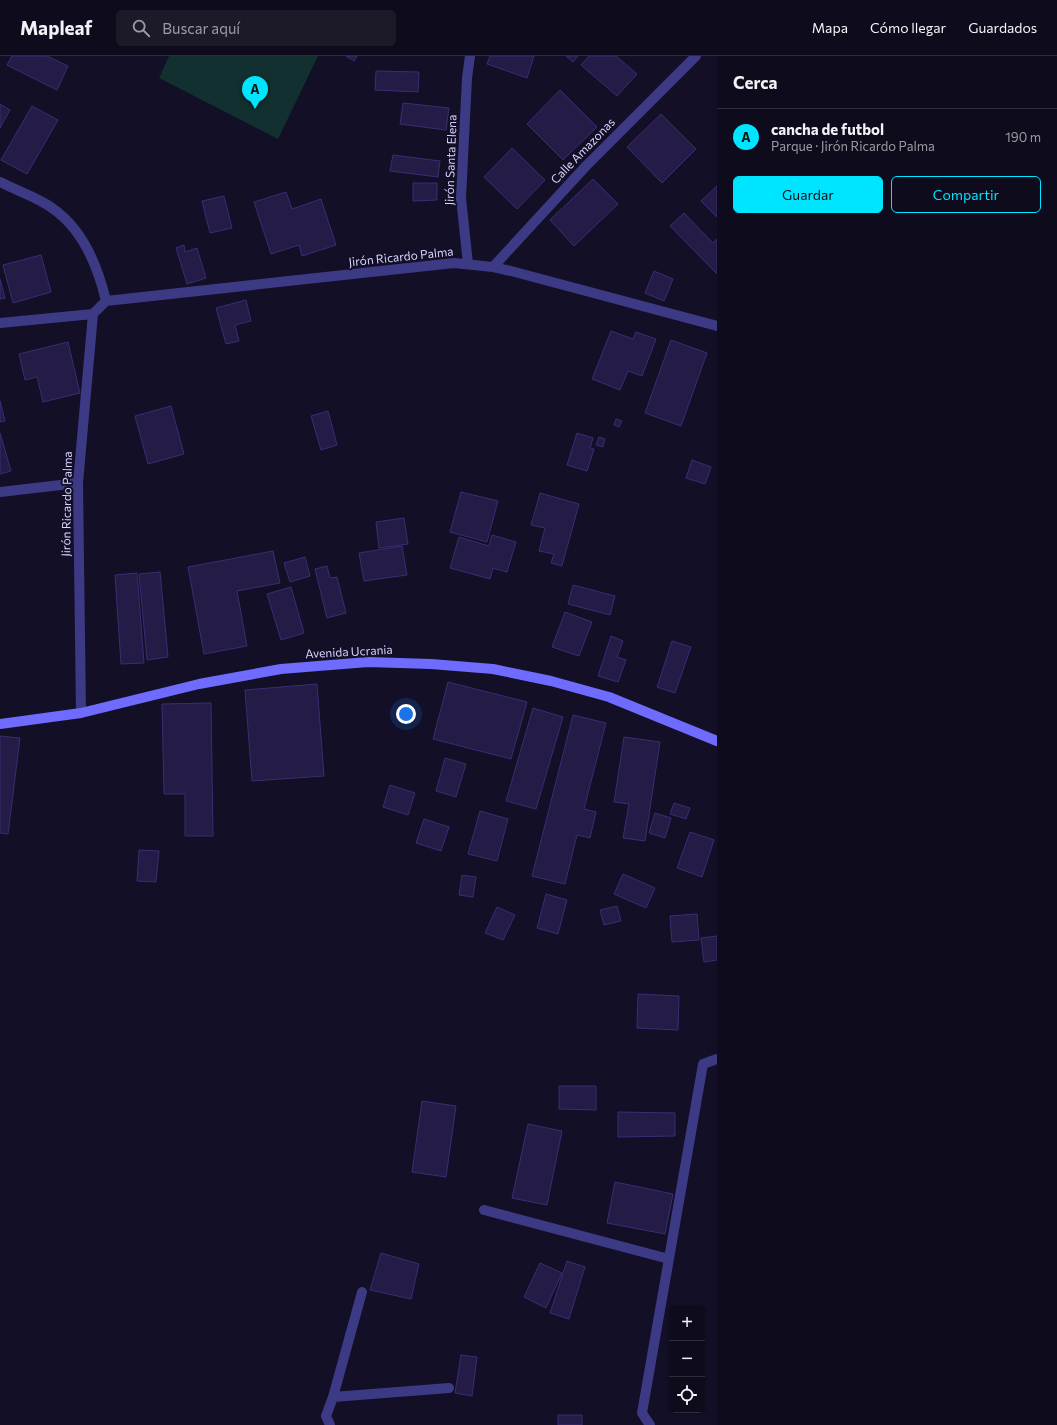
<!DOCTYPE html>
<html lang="es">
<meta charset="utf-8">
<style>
:root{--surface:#0e0b1c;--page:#1c1929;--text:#f1f3f6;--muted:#9b9ba3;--line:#2e2b3b;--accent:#00e5ff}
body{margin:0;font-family:Commissioner,sans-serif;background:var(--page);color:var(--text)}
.controls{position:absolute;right:12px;bottom:12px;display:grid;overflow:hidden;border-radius:6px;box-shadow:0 1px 3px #0004}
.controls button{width:36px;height:36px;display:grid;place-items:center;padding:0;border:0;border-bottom:1px solid var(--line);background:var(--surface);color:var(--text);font:20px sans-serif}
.you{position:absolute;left:406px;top:658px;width:14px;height:14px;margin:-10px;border:3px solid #fff;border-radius:50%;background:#1a73e8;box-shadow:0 0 0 6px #1a73e833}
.badge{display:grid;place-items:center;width:26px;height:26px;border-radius:50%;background:var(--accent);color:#111;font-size:13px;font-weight:700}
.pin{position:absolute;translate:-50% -33px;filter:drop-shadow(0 1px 2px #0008)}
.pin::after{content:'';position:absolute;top:21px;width:14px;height:12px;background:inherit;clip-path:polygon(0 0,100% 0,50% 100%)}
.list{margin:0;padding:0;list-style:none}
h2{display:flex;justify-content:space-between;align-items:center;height:52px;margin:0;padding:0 16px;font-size:17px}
h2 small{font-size:13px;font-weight:400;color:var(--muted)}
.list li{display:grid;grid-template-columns:26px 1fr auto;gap:12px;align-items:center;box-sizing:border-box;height:56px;padding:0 16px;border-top:1px solid var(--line)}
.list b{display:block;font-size:15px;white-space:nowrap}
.list p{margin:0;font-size:13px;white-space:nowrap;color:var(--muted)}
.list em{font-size:13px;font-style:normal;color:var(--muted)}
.actions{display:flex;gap:8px;padding:12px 16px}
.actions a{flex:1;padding:9px 0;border:1px solid var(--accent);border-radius:6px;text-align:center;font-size:14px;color:var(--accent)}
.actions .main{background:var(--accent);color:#111}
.icon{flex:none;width:22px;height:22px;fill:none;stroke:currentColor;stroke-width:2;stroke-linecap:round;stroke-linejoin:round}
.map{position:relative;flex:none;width:717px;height:1369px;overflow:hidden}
header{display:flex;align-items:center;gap:24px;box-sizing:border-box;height:56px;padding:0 20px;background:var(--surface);border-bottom:1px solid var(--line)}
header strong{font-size:19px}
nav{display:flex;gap:22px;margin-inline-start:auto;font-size:14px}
.search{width:280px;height:36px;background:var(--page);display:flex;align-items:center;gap:10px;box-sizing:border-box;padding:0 14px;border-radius:6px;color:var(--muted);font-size:15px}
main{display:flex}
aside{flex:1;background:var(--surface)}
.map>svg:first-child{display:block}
</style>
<header>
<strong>Mapleaf</strong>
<div class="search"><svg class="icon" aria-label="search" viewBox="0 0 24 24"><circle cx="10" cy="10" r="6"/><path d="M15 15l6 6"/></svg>Buscar aquí</div>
<nav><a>Mapa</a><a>Cómo llegar</a><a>Guardados</a></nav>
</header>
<main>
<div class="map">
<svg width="717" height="1369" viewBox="0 0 717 1369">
<rect width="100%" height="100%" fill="#130f26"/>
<path fill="#12302f" d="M 169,0 L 318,0 L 278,83 L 159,22 Z"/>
<path fill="#241b47" stroke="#3b2d73" d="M 12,0 L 47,0 L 68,10 L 57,34 L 7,9 Z
M 346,0 L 357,0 L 354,5 Z
M 490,0 L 534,0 L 527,22 L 487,8 Z
M 566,0 L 578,0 L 573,6 Z
M 589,0 L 616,0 L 637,18 L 617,40 L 581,9 Z
M 376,15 L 419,16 L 418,36 L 375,34 Z
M 560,34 L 597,71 L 563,104 L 527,68 Z
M 403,47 L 449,52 L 446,74 L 400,68 Z
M 0,48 L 10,54 L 0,72 Z
M 32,50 L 58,64 L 27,118 L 1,104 Z
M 661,58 L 696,93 L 662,127 L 627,91 Z
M 512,92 L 545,124 L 517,153 L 484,121 Z
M 393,99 L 440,105 L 438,121 L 390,115 Z
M 593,123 L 618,148 L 574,190 L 550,164 Z
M 413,127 L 437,127 L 437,144 L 413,145 Z
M 717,130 L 717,161 L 701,145 Z
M 286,136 L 292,153 L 321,143 L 336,189 L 302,200 L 299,189 L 271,198 L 254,146 Z
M 224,140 L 232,172 L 210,177 L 202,145 Z
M 684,157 L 713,187 L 717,183 L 717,218 L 670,170 Z
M 184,189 L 185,196 L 197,192 L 206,222 L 187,228 L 176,192 Z
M 41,199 L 51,236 L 13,247 L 3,209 Z
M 654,215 L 673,223 L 664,245 L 645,237 Z
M 0,223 L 5,242 L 0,243 Z
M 246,244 L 251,265 L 235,269 L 239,285 L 226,288 L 216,252 Z
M 611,275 L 633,283 L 636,276 L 656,283 L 642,320 L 628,315 L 620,334 L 592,323 Z
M 671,284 L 707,297 L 681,370 L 645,357 Z
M 68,286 L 80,337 L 43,346 L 37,321 L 25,324 L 19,298 Z
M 0,345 L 5,365 L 0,366 Z
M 171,350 L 184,398 L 148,408 L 135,360 Z
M 328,355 L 337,389 L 321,394 L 311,360 Z
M 616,363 L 622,365 L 619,371 L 614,369 Z
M 0,377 L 11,415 L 0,418 Z
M 577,377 L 593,382 L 590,392 L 594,393 L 587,415 L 567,409 Z
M 599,381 L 605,383 L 603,391 L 596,389 Z
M 692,404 L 711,411 L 705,428 L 686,422 Z
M 461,436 L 498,445 L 487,486 L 450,476 Z
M 540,437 L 579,448 L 562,510 L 551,507 L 554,498 L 539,495 L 545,472 L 531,469 Z
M 404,462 L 408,488 L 379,492 L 376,466 Z
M 492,479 L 516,486 L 507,516 L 493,512 L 490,523 L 450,512 L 459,481 L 489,490 Z
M 402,490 L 407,519 L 364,525 L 359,497 Z
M 273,495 L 280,527 L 237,535 L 247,590 L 204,598 L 188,511 Z
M 305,501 L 310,520 L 290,526 L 284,507 Z
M 327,510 L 330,522 L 337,521 L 346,557 L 327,562 L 315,513 Z
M 160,516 L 168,601 L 147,604 L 139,518 Z
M 137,517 L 144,607 L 121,608 L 115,519 Z
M 573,529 L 615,540 L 610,559 L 568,548 Z
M 291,531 L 304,577 L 281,584 L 267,538 Z
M 565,556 L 592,566 L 579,600 L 552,591 Z
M 611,580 L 623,585 L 617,601 L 626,604 L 618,626 L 598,620 Z
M 672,585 L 691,591 L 675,637 L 657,631 Z
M 448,626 L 527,646 L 511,703 L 433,683 Z
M 317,628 L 324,720 L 252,725 L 245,634 Z
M 211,647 L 213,780 L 185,780 L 185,738 L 164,738 L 162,648 Z
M 533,652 L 563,661 L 536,753 L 506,745 Z
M 573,659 L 606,667 L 584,753 L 596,756 L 590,782 L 577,779 L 565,828 L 532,820 Z
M 0,680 L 20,682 L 8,778 L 0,777 Z
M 624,681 L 660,686 L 645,785 L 623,782 L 629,748 L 614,746 Z
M 445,702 L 466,708 L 456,741 L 436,735 Z
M 390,729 L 415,737 L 408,759 L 383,751 Z
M 674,747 L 690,752 L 686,763 L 670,758 Z
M 480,755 L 508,763 L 497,805 L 468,798 Z
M 655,757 L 671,762 L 665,782 L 649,777 Z
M 424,763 L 449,771 L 441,795 L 416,787 Z
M 690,776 L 714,784 L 702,821 L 677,812 Z
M 139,794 L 159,795 L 156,826 L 137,825 Z
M 623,818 L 655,832 L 646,852 L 614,838 Z
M 462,819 L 476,821 L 473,841 L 459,839 Z
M 546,838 L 567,844 L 558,878 L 537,872 Z
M 617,850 L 621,865 L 604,869 L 600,854 Z
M 497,851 L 515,859 L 503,884 L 485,877 Z
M 697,858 L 699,884 L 672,886 L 670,860 Z
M 717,880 L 717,904 L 704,906 L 701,882 Z
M 638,938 L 679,940 L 678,974 L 637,972 Z
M 559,1030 L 596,1030 L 596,1054 L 559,1053 Z
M 422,1045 L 456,1050 L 446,1121 L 412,1116 Z
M 618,1056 L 675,1057 L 675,1080 L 618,1081 Z
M 528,1068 L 562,1075 L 547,1149 L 512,1142 Z
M 615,1126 L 673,1138 L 665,1178 L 607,1167 Z
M 381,1197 L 419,1208 L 411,1243 L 370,1234 Z
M 567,1205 L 585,1211 L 569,1263 L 550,1257 Z
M 540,1207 L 562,1217 L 546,1252 L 524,1241 Z
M 461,1299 L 477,1301 L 472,1340 L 455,1337 Z
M 558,1359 L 582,1359 L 582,1369 L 558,1369 Z"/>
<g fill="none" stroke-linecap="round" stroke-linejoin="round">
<path stroke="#3d3a85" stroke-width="10" d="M 0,126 C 15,134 39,142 52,152 C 83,173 98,211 106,245 L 93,258 L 78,427 L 81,657
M 468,208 L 461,142 L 467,22 L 470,0
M 493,211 L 586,110 L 696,0
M 106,245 L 454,207 L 493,211 L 511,215 L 717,270
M 0,267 L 93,258
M 0,436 L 78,427
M 484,1154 L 669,1203
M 333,1341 L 362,1236
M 330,1369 L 326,1360 L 333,1341 L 449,1332
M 650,1369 L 642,1357 L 703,1008 L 717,1003"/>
<path stroke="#6f6bff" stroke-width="10" d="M 0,668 L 81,657 L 199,628 L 281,613 L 368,606 L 431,608 L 493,613 L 551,625 L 609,641 L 717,685"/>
</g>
<g text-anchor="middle" stroke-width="4" stroke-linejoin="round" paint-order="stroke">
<g font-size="12" fill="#d9d4ff" stroke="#130f26">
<text transform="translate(583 95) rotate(-46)" y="4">Calle Amazonas</text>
<text transform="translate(451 104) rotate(-88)" y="4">Jirón Santa Elena</text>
<text transform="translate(401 201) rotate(-6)" y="4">Jirón Ricardo Palma</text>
<text transform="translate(67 448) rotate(-89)" y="4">Jirón Ricardo Palma</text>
<text transform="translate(349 596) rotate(-3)" y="4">Avenida Ucrania</text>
</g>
</g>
</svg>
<div class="controls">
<button>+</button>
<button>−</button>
<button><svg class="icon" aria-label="locate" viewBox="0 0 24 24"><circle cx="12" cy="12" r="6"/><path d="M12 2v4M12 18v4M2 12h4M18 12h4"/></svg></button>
</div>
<div class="you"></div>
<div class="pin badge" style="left:255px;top:53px">A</div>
</div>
<aside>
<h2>Cerca<small></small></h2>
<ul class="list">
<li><span class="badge">A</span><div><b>cancha de futbol</b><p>Parque · Jirón Ricardo Palma</p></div><em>190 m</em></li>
</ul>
<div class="actions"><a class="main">Guardar</a><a>Compartir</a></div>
</aside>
</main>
